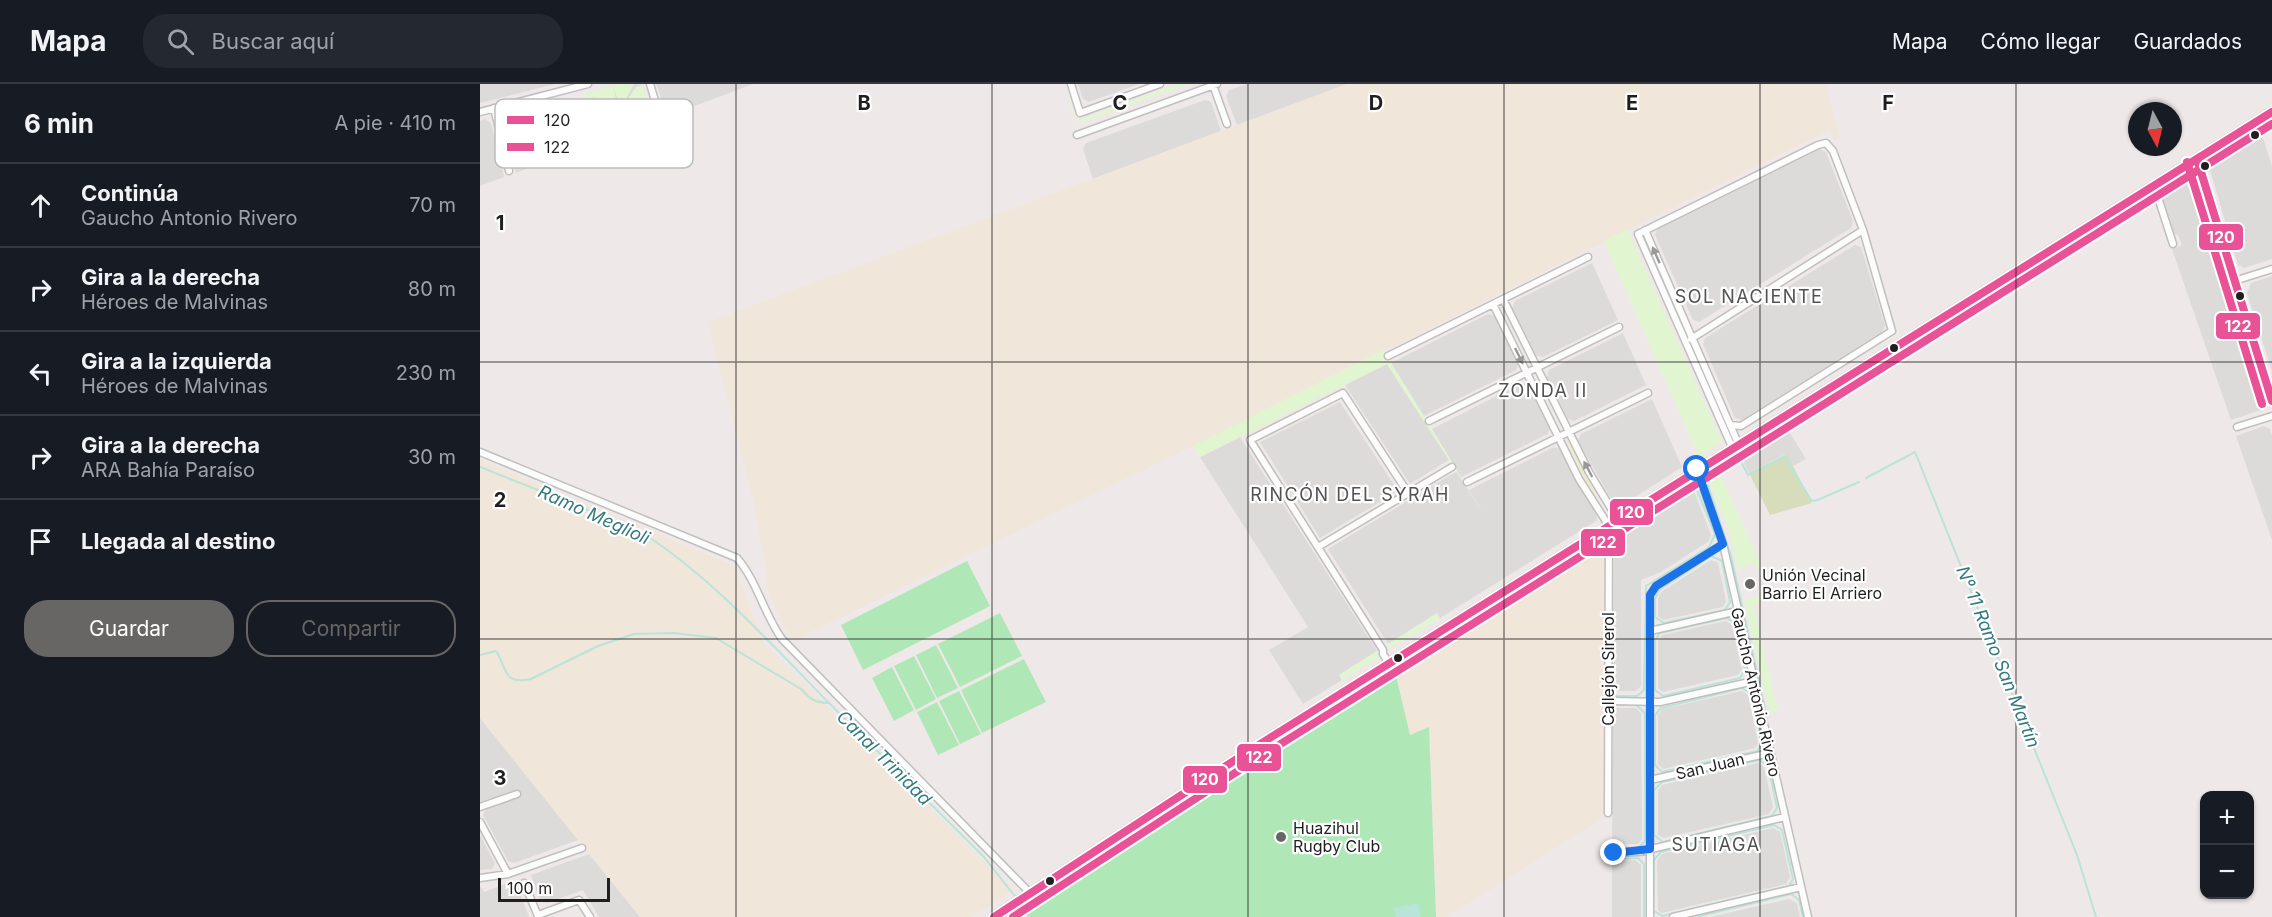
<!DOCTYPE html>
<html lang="es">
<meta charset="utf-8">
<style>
:root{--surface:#171b24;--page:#242831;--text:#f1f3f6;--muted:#9ea1a6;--line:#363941;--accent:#676665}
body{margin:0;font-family:Inter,sans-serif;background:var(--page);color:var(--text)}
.controls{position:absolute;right:18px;bottom:18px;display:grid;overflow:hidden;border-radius:12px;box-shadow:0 2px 4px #0004}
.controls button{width:54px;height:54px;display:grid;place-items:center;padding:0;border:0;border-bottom:2px solid var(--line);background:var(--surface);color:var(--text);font:30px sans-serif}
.compass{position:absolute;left:1648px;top:18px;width:54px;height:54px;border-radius:50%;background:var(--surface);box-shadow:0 2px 4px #0004;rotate:173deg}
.scale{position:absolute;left:18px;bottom:15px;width:112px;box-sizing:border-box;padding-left:6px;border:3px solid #1f1f1f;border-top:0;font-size:16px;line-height:21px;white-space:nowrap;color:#1f1f1f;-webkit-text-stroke:4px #fff;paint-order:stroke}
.stop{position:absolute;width:18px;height:18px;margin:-14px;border:4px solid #1a73e8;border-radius:50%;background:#fff}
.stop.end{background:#1a73e8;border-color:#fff;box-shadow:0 2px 6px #0008}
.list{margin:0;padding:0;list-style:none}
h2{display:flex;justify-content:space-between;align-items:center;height:78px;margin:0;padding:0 24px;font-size:26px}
h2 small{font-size:20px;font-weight:400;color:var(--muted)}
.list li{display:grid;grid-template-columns:39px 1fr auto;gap:18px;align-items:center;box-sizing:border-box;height:84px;padding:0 24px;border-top:2px solid var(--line)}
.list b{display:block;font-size:22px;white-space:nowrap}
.list p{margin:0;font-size:20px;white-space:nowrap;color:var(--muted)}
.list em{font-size:20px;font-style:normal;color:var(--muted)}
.actions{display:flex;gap:12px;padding:18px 24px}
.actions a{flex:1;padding:14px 0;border:2px solid var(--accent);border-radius:24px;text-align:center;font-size:21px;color:var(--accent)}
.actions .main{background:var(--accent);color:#fff}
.icon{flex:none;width:33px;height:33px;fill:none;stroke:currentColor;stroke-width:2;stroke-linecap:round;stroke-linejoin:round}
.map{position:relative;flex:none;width:1792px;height:833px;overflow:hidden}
header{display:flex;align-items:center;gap:36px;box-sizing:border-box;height:84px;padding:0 30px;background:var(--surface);border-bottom:2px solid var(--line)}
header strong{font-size:28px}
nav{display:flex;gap:33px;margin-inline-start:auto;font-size:21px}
.search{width:420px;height:54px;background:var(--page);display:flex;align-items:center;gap:15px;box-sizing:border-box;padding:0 21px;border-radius:24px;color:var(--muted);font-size:22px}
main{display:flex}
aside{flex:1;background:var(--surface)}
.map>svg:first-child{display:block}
</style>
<header>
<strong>Mapa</strong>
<div class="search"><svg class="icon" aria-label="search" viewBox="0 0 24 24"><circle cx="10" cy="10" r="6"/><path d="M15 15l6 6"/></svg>Buscar aquí</div>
<nav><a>Mapa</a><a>Cómo llegar</a><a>Guardados</a></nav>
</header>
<main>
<aside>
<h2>6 min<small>A pie · 410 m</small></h2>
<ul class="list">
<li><svg class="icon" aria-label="ahead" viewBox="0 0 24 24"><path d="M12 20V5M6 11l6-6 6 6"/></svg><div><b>Continúa</b><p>Gaucho Antonio Rivero</p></div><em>70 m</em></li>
<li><svg class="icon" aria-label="right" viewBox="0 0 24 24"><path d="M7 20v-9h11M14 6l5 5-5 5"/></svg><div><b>Gira a la derecha</b><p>Héroes de Malvinas</p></div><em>80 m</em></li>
<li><svg class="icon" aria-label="left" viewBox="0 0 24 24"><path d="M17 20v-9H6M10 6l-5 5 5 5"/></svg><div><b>Gira a la izquierda</b><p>Héroes de Malvinas</p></div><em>230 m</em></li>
<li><svg class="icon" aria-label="right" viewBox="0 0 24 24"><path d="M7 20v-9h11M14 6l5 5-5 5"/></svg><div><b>Gira a la derecha</b><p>ARA Bahía Paraíso</p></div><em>30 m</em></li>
<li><svg class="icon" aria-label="arrive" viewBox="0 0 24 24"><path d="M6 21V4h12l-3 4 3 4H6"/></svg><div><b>Llegada al destino</b></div></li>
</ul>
<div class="actions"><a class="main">Guardar</a><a>Compartir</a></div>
</aside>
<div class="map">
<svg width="1792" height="833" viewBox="0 0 1792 833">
<rect width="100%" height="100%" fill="#eee9e8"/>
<path fill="#dddada" d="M 0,0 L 75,0 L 0,19 Z
M 176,0 L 273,0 L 188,32 Z
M 598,0 L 659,0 L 609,18 L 603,15 Z
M 767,0 L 867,0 L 757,41 L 746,12 L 749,6 Z
M 725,16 L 731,18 L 741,47 L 613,95 L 603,65 L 606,59 Z
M 45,25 L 58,80 L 36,89 L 24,35 L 27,29 Z
M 5,35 L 11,39 L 24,93 L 0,102 L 0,37 Z
M 1776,49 L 1782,51 L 1792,82 L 1792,175 L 1764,184 L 1758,181 L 1728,79 L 1729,75 Z
M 1340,65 L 1346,68 L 1373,137 L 1371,144 L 1219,238 L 1213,236 L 1175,151 L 1177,145 Z
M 1705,89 L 1712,91 L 1783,320 L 1781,326 L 1751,336 L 1692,165 L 1702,161 L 1698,151 L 1691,149 L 1677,106 Z
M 1375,161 L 1381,163 L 1405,242 L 1402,248 L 1262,336 L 1255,334 L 1223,260 L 1225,254 Z
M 1112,179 L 1138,236 L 1063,273 L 1056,271 L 1032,224 L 1035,217 Z
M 1792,192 L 1792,287 L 1767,209 L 1771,199 Z
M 1008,230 L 1015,232 L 1038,280 L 1036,286 L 944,332 L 911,279 Z
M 1143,249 L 1166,301 L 1094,337 L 1088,335 L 1067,293 L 1069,286 Z
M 907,280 L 969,376 L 930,400 L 865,301 Z
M 1042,299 L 1049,301 L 1070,344 L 1068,350 L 981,393 L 952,345 Z
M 1172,315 L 1202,383 L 1141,422 L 1134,420 L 1098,357 L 1101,350 Z
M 860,318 L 918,407 L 840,454 L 780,358 Z
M 1305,341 L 1326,375 L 1313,382 L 1306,370 L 1269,389 L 1259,369 Z
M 1784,342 L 1790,345 L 1792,351 L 1792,456 L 1756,352 Z
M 760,353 L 897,567 L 859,591 L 862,596 L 823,620 L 789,566 L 828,543 L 720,373 Z
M 1074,363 L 1080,365 L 1117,431 L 1116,437 L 960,534 L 956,530 L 908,560 L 848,465 L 977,387 L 989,406 Z
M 1208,405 L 1214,407 L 1231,451 L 1229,457 L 1181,488 L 1161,496 L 1161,602 L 1156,607 L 1133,607 L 1134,452 Z
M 1231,476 L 1238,479 L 1246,517 L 1243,523 L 1183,536 L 1178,532 L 1178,514 L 1181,508 Z
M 1246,537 L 1252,541 L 1260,579 L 1262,585 L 1258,591 L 1183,608 L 1178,604 L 1178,557 L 1182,551 Z
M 1262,607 L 1268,611 L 1278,659 L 1275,664 L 1183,685 L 1178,680 L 1178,631 L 1182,625 Z
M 1133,624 L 1156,624 L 1161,629 L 1162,755 L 1158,760 L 1132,760 Z
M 0,634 L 98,756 L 34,779 L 28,777 L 3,731 L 6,725 L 42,712 L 38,706 L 0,718 Z
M 1278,679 L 1284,683 L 1293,723 L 1289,730 L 1184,754 L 1178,751 L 1178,706 L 1182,701 Z
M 1293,744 L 1300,748 L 1310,793 L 1306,800 L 1181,829 L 1178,826 L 1177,777 L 1182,770 Z
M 0,751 L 15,779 L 12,785 L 0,786 Z
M 109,770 L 160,833 L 119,833 L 103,806 L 67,819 L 60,817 L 51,791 Z
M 1155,776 L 1161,781 L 1161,833 L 1132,833 L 1132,777 Z
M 35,796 L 49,833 L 0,833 L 0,802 L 4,808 Z
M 1309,815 L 1317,819 L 1320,833 L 1230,833 Z"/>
<path fill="#f0e6da" d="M 867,0 L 1345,0 L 1360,53 L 1354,56 L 1349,46 L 713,362 L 314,556 L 302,541 L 285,497 L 288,496 L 273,415 L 228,238 Z
M 0,376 L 254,482 L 285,561 L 534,806 L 491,833 L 160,833 L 0,634 Z
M 1125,457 L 1124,730 L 1121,735 L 967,833 L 956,833 L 949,643 L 930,651 L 915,588 Z"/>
<path fill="#ececc4" d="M 1087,357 L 1089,357 L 1120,417 L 1103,392 Z"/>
<path fill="#d7ddbb" d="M 1307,370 L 1332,419 L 1290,431 L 1269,389 Z"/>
<path fill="#e1f5d1" d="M 141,0 L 162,1 L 174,37 L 115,59 L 104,10 Z
M 583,0 L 596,37 L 697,0 L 708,0 L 600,39 L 594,36 Z
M 1147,145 L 1242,358 L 1219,373 L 1124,157 Z
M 903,266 L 1005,432 L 907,280 L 720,373 L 713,362 Z
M 1238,386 L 1282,483 L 1276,486 L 1273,479 L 1258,486 L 1249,447 L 1229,397 L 1231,391 Z
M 1284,511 L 1286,517 L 1273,520 L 1298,628 L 1290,629 L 1264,516 Z
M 957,529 L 960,534 L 911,564 L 908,560 Z
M 897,567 L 900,572 L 862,596 L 859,591 Z"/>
<path fill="#b0e7b6" d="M 487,477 L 510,522 L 383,586 L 361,541 Z
M 520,529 L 542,572 L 480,603 L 458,560 Z
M 456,561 L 478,604 L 457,614 L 436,571 Z
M 434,572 L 456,615 L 436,626 L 414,582 Z
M 544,575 L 566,618 L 502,649 L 481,606 Z
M 412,583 L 434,626 L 414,637 L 392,594 Z
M 915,588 L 930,651 L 949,643 L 956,833 L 548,833 L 545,829 L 561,818 L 554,813 L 750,691 L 760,693 L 779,682 L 778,673 Z
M 479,607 L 501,650 L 480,660 L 459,617 Z
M 457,618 L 479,661 L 458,671 L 437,628 Z"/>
<path fill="#dadcdf" d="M 154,0 L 162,1 L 156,3 L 143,22 L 145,28 L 160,34 L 158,39 L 144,30 L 136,31 L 134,24 L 105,9 L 135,23 L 137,20 L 133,2 L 139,20 L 143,20 Z"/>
<path fill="#b9e4d9" d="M 938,819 L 941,833 L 916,833 L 914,824 Z"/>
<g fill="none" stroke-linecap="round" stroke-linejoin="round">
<path stroke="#b9e4d9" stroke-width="2" d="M 0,383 L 158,446 C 231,492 289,558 349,619
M 1386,394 L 1435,368 L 1597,771 L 1616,833
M 1133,450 L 1207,402 L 1216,404 L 1235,450 L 1229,463 L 1166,502 L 1164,606 L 1157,612 L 1135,612
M 1231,472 L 1242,477 L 1250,518 L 1245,526 L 1184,539 L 1175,533 L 1175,515 L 1179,506 Z
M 1247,534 L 1255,539 L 1265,586 L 1260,594 L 1183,612 L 1175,606 L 1175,556 L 1180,549 Z
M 0,571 L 16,567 C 28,585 22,601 51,595 L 118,562 L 154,550 L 194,549 L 236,554 L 321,605 C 330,615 335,619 349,619 L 504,773 L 538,816
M 1262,604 L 1272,610 L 1282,659 L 1277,667 L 1182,688 L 1175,681 L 1175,631 L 1181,624 Z
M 1286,629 L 1251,472 L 1227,398 L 1230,389 L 1258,372 L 1268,391 L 1305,373 L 1331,416 L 1335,417 L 1379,398
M 776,672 L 1123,456
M 1279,676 L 1288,681 L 1297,724 L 1292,732 L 1183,758 L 1174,751 L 1174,706 L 1182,698 Z
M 1294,741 L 1302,746 L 1313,795 L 1309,802 L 1182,832 L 1173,826 L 1174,776 L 1181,768 Z
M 1134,765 L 1158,764 L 1165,757 L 1165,629 L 1156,621 L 1135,621
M 1134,775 L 1158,774 L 1164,780 L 1164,833
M 563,806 L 748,690
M 541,820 L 545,825 L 540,828 L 544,833
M 527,833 L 540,821
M 1216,833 L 1311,810 L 1319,816 L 1323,833"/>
<defs>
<path id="street" d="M 170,0 L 180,33
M 591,0 L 600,29 L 680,0
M 733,1 L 747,40
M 14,24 L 29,87
M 0,28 L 108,0
M 1788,30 L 1792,42
M 597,51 L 737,0
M 1717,75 L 1792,317
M 1674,101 L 1693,160
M 1165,146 L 1258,359
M 1754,197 L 1792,185
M 1023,215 L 1109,388 L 1138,436
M 1013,220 L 1099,395 L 1129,442 L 1128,729
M 1211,255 L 1383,146
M 908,272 L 1108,173
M 949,337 L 1139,243
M 1250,341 L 1261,342 L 1412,247 L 1383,146 L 1353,67 L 1346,59 L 1338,61 L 1158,150 L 1252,363
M 1757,343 L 1792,332
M 0,368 L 257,474 C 277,497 284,530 302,555 L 550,809
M 1217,386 L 1243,460 L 1328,833
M 987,398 L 1168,309
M 838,463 L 972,383
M 1170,547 L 1258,527
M 909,579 L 903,570 L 903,566 L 770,356 L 863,309 L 928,409
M 1134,617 L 1180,618 L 1274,597
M 1170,696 L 1290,669
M 0,723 L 37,710
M 0,738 L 28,790
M 1134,769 L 1159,768 L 1305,733
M 0,794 L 28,790 L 102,764
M 44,799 L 58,832
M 58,831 L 99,816 L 110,833
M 1170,833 L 1170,511 L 1176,502 L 1243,460
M 1193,833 L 1321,803"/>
<path id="secondary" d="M 514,833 L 769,667 L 1792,28"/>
</defs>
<use href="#street" stroke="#c1bfbe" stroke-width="9"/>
<use href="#secondary" stroke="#998f7f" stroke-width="12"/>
<use href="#street" stroke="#fcfcfc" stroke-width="6"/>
<use href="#secondary" stroke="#f4f0eb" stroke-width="9"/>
<defs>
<path id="bus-1" d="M 1717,75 L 1792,317
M 514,833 L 769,667 L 1792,28"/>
<path id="bus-2" d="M 1707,78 L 1782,320
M 533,833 L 775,676 L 1792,40"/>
</defs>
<use href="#bus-1" stroke="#fff" stroke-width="12"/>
<use href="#bus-2" stroke="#fff" stroke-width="12"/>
<use href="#bus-1" stroke="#e95297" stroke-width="8"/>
<use href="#bus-2" stroke="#e95297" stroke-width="8"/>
</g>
<defs><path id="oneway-solid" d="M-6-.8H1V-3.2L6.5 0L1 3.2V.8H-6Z" transform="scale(1.5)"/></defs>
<g fill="#999">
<use href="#oneway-solid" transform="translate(1176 171) rotate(-114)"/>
<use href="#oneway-solid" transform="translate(1039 272) rotate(64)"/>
<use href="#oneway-solid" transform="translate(1108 385) rotate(-118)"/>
</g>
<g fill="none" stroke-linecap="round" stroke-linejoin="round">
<path stroke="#1a73e8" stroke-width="8" d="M 1134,769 L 1170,765 L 1170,511 L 1176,502 L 1243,460 L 1217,385"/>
</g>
<path fill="none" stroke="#1f1f1f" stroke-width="1.5" stroke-opacity="0.55" d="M 256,0 L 256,833M 512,0 L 512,833M 768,0 L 768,833M 1024,0 L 1024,833M 1280,0 L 1280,833M 1536,0 L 1536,833M 0,278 L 1792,278M 0,555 L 1792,555"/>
<g fill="#1f1f1f" stroke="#fff" stroke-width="2">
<circle cx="1775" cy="51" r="5"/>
<circle cx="1725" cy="82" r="5"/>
<circle cx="1760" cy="212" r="5"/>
<circle cx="1414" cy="264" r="5"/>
<circle cx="918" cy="574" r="5"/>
<circle cx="570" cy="797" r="5"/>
</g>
<g fill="#676665" stroke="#fff" stroke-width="2">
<circle cx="1270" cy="500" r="6"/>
<circle cx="801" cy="753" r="6"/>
</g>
<g text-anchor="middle" stroke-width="4.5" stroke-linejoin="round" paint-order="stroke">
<g font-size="16" fill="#1f1f1f" stroke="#fff" text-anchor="start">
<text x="1282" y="497">Unión Vecinal<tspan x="1282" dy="18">Barrio El Arriero</tspan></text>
<text x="813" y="750">Huazihul<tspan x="813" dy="18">Rugby Club</tspan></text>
</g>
<g font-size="16" fill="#1f1f1f" stroke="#fff">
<text transform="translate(1128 585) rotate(-90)" y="6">Callejón Sirerol</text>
<text transform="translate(1276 608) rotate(77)" y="6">Gaucho Antonio Rivero</text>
<text transform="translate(1230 682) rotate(-13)" y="6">San Juan</text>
</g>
<g font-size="18" letter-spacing="1.5" fill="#525252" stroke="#fff">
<text x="1269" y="219">SOL NACIENTE</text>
<text x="1063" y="313">ZONDA II</text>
<text x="870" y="417">RINCÓN DEL SYRAH</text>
<text x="1236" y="767">SUTIAGA</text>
</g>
<g font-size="18" font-style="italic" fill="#327a7e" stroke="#fff">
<text transform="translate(114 431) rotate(24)" y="6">Ramo Meglioli</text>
<text transform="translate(1518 573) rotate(68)" y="6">Nº 11 Ramo San Martín</text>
<text transform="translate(404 674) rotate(45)" y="6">Canal Trinidad</text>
</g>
</g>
<rect x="15" y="15" width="198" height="69" rx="9" fill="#fff" stroke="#bcbcbc" stroke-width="1.5"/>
<rect x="27" y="32" width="27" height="8" fill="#e95297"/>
<rect x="27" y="59" width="27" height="8" fill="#e95297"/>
<g font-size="16" fill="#1f1f1f">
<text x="64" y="42">120</text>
<text x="64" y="69">122</text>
</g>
<g font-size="20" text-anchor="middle" font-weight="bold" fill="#1f1f1f" stroke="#fff" stroke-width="4.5" stroke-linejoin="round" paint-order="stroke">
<text x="384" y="26">B</text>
<text x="640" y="26">C</text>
<text x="896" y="26">D</text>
<text x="1152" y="26">E</text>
<text x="1408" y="26">F</text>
<text x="20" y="146">1</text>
<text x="20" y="423">2</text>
<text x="20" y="701">3</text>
</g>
<g stroke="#fff" stroke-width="2">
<rect x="1718" y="139" width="46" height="28" rx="6" fill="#e95297"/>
<rect x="1735" y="228" width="46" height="28" rx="6" fill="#e95297"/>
<rect x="1129" y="414" width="45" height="28" rx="6" fill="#e95297"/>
<rect x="1100" y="444" width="46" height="29" rx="6" fill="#e95297"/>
<rect x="756" y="659" width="46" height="29" rx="6" fill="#e95297"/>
<rect x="702" y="681" width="46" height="29" rx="6" fill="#e95297"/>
</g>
<g font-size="16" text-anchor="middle" font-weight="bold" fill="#fff">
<text x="1741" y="159">120</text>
<text x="1758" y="248">122</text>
<text x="1151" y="434">120</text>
<text x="1123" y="464">122</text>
<text x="779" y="679">122</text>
<text x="725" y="701">120</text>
</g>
</svg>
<div class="controls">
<button>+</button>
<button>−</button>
</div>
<svg class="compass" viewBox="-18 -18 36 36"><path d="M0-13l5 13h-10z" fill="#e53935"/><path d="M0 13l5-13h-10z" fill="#9ea1a6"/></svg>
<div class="scale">100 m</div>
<div class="stop" style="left:1217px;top:385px"></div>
<div class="stop end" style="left:1134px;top:769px"></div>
</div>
</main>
